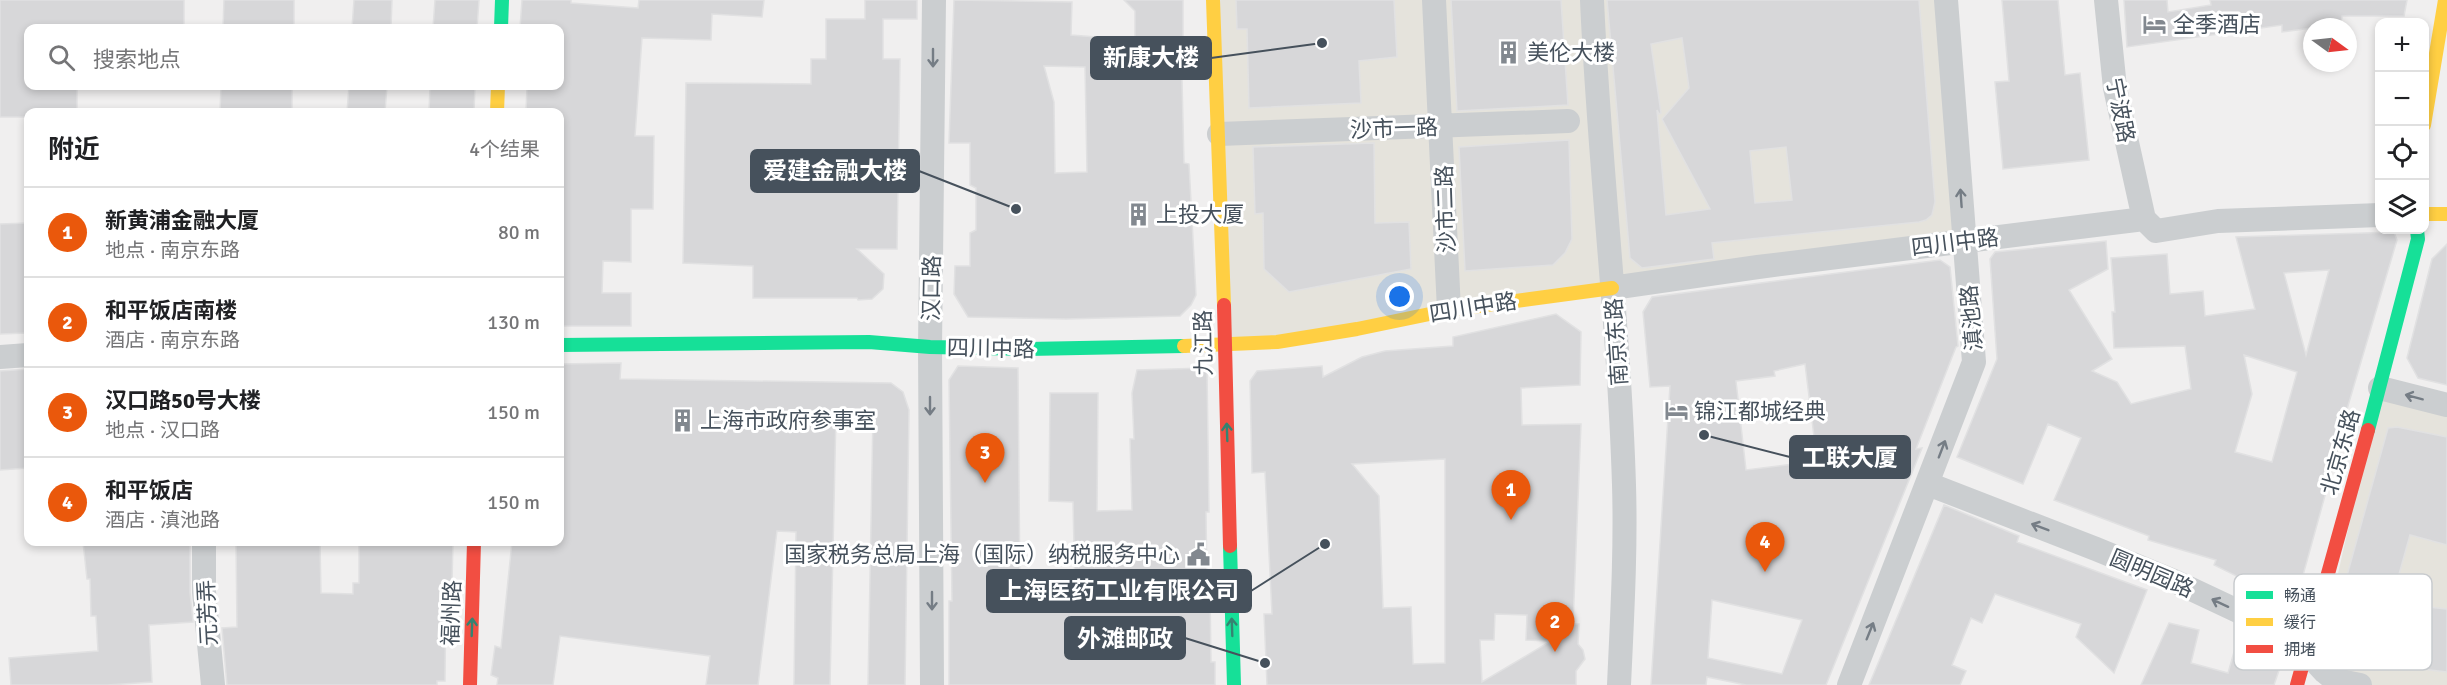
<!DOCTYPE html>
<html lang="zh">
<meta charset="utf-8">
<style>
:root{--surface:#fff;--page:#f6f6f6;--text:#202124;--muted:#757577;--line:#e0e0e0;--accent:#ea580c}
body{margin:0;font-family:Signika,"Noto Sans SC",sans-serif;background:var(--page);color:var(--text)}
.controls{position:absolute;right:18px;top:18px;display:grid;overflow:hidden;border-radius:12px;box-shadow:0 3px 9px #0003}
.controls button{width:54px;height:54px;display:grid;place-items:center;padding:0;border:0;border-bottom:2px solid var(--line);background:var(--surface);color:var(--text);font:30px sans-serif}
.compass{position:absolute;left:2303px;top:18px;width:54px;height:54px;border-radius:50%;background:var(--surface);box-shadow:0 3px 9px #0003;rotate:105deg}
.you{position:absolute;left:1400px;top:297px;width:21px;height:21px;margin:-15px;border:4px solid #fff;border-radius:50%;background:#1a73e8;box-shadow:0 0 0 9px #1a73e833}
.badge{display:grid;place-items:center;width:39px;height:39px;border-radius:50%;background:var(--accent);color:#fff;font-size:20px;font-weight:700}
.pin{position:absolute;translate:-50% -50px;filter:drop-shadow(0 2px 3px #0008)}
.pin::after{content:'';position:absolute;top:32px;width:21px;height:18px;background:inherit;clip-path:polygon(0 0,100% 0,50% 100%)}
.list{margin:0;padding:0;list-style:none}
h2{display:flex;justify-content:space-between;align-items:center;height:78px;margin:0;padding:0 24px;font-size:26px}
h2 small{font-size:20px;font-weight:400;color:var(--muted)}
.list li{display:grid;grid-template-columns:39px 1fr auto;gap:18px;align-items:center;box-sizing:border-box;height:90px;padding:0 24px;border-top:2px solid var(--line)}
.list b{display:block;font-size:22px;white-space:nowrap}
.list p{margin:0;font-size:20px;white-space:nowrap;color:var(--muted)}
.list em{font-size:20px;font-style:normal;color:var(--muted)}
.icon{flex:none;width:33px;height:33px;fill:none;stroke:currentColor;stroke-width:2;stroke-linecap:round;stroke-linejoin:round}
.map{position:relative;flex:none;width:2447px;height:685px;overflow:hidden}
.search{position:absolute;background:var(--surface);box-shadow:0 3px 9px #0003;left:24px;top:24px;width:540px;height:66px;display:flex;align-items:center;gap:15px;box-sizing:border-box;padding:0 21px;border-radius:12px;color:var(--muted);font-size:22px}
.panel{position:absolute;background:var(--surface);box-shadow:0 3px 9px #0003;left:24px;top:108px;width:540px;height:438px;border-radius:12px}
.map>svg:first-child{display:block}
</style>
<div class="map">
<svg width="2447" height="685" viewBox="0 0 2447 685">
<rect width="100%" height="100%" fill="#f0efef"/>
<path fill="#e5e3dc" d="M 1213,0 L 1946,0 L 1964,241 L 1224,344 Z
M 2380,388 L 2447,405 L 2447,685 L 2363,685 L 2318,662 Z"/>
<path fill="#d7d7d9" stroke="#e1e1e2" stroke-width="1.5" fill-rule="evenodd" d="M 0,0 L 184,0 L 184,28 L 28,28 L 28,86 L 77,86 L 77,112 L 28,112 L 28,117 L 0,117 Z
M 224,0 L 294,0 L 294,28 L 223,28 Z
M 354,0 L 392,0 L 391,28 L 352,28 Z
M 435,0 L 479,0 L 477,28 L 433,28 Z
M 522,0 L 571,0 L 571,3 L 638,8 L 639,0 L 764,0 L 762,17 L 712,14 L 711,40 L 642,38 L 635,136 L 654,136 L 653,209 L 631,209 L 631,262 L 603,261 L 602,293 L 631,293 L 631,326 L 560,326 L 560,112 L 526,112 L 527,86 L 560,86 L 560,28 L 520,28 Z
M 865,0 L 917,0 L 917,19 L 883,19 L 883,59 L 900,59 L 897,249 L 857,249 L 884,274 L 883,289 L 872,299 L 858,300 L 857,298 L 753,298 L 753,266 L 683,263 L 686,83 L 811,84 L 811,59 L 826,59 L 826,19 L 865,19 Z
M 954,0 L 1072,2 L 1071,35 L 1135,40 L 1135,11 L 1124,0 L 1183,0 L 1183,39 L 1181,38 L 1184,163 L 1189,164 L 1196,295 L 1191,305 L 1180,316 L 1066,319 L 968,317 L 954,294 L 955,266 L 970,266 L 970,233 L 976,230 L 976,188 L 970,185 L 970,143 L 949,143 ZM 1044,66 L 1085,67 L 1087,172 L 1055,173 L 1054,102 Z
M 1236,0 L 1394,0 L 1397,57 L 1359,61 L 1361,103 L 1249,108 L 1247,29 L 1237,29 Z
M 1451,0 L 1561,0 L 1568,105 L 1457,111 Z
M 1607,0 L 1919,0 L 1935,202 L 1932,215 L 1926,220 L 1919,222 L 1712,243 L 1714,259 L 1642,268 L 1630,258 ZM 1682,38 L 1689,88 L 1662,119 L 1710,209 L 1666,215 L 1657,110 L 1659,114 L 1661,113 L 1651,44 ZM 1786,147 L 1792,200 L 1755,203 L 1750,151 Z
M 2002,0 L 2058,0 L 2065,75 L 2080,73 L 2089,160 L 2003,169 L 1995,82 L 2009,81 Z
M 2124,0 L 2167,0 L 2168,12 L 2211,5 L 2210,0 L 2407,0 L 2404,16 L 2342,16 L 2341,24 L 2282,32 L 2282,25 L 2127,47 Z
M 221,86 L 292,86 L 292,112 L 220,112 Z
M 349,86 L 387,86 L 385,112 L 347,112 Z
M 430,86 L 475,86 L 474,112 L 429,112 Z
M 1569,140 L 1572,239 L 1565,253 L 1553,265 L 1465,271 L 1459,147 Z
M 1374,143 L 1375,223 L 1409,222 L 1411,269 L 1289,292 L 1264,269 L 1263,213 L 1255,214 L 1253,147 Z
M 27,223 L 28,333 L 0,334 L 0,224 Z
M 2394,232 L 2397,240 L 2345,416 L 2347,416 L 2297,597 L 2289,602 L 2214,565 L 2216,560 L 2148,540 L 2149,536 L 2054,500 L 2081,438 L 2048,424 L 2023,484 L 1957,457 L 1997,359 L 1990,259 L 1995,252 L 2106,241 L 2108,269 L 2069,290 L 2112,359 L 2092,371 L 2117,382 L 2131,404 L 2191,389 L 2185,346 L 2114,348 L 2112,312 L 2115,312 L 2111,258 L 2167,254 L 2170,294 L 2203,291 L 2205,316 L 2255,309 L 2236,237 ZM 2329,270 L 2306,355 L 2284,273 ZM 2244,355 L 2297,372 L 2272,462 L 2235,452 L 2252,394 Z
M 2447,244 L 2447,385 L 2418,378 L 2407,358 L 2432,259 Z
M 1940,260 L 1950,267 L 1958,346 L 1956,347 L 1916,449 L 1922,448 L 1826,685 L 1746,685 L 1707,677 L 1706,685 L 1651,685 L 1670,386 L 1650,387 L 1643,312 L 1652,297 ZM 1805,364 L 1817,461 L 1746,470 L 1736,381 L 1775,376 L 1774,371 ZM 1712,600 L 1802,620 L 1782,674 L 1708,658 Z
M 1556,314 L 1581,332 L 1580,385 L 1521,388 L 1522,425 L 1581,424 L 1573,624 L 1579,624 L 1578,644 L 1583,650 L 1585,659 L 1576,671 L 1576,685 L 1267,685 L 1264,614 L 1272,614 L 1265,472 L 1252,473 L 1250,381 L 1257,371 L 1322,366 L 1323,377 L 1362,357 L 1385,351 L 1453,346 L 1453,337 ZM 1445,459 L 1445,663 L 1413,664 L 1411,607 L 1383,608 L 1379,496 L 1352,464 ZM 1495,614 L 1527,615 L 1526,640 L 1551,641 L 1482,682 L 1480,640 L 1494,640 Z
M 621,363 L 620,379 L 891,383 L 903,392 L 909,410 L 905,685 L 868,685 L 873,414 L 836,414 L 830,685 L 794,685 L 796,532 L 777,531 L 758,685 L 706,685 L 710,656 L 560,636 L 553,685 L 497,685 L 498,678 L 491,675 L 495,646 L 501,648 L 512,542 L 560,542 L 560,364 Z
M 958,366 L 1018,368 L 1020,594 L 1075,593 L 1073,502 L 1049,501 L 1050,393 L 1098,393 L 1097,511 L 1132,510 L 1130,439 L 1134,439 L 1132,393 L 1137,370 L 1205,368 L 1207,371 L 1209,512 L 1206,512 L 1207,591 L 1210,591 L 1211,662 L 1215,662 L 1215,685 L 949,685 L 949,601 L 952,601 L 949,380 Z
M 28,369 L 28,468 L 0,470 L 0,371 Z
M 2397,427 L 2447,437 L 2447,545 L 2410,535 L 2391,603 L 2447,609 L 2447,672 L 2413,668 L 2403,664 L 2397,655 L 2331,633 L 2388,428 Z
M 1944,505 L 2019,536 L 2017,542 L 2147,590 L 2114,673 L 2076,637 L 2081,624 L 1995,594 L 1982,623 L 1971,618 L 1952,665 L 1966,671 L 1960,685 L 1869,685 Z
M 83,542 L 190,542 L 190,592 L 193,622 L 149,625 L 152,682 L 108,685 L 11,685 L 9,658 L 98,651 L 96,616 L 91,616 L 90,579 L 87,579 Z
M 236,542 L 320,542 L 321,593 L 353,594 L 353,583 L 359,583 L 359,542 L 453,542 L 452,582 L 446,582 L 445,681 L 437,681 L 437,685 L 227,685 L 222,628 L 237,627 Z
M 2169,623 L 2199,630 L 2191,663 L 2228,673 L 2240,631 L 2249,632 L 2259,640 L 2272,643 L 2285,653 L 2274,685 L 2141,685 Z"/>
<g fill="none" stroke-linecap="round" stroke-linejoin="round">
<path stroke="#cbced0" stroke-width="24" d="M 1434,0 L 1449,310
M 1592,0 C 1599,162 1619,323 1624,485 C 1626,551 1622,619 1619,685
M 2106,0 L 2115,88 L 2144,219
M 1219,134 L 1568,121
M 1612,288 L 1758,267 L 2144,219 L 2156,231 L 2218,221 L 2380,215
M 0,357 L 28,355
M 2380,388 L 2447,405
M 1928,484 L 2096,549 L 2174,581 L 2278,630 L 2301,646 L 2325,672 L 2335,680 L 2360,685
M 204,542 L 204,592 L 213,685
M 932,685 L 930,347 L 934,0
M 1849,685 L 1974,362 L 1946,0"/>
<path stroke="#16e098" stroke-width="14" d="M 501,28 L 502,0
M 560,345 L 869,342 L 930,347 L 1028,349 L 1184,346
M 2368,430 L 2418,239 L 2417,230
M 1230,546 L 1234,685"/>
<path stroke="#ffcf43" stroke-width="14" d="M 1213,0 L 1224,305
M 497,112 L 498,86
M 2424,125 L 2445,0
M 2424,214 L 2447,214
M 1184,346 L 1277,342 L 1357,329 L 1449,310 L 1612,288"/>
<path stroke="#f24e42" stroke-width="14" d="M 1224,305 L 1230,546
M 470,685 L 474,542
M 2297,685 L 2368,430"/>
</g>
<defs><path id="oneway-shaft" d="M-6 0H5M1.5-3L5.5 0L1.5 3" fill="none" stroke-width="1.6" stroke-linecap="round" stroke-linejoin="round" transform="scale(1.5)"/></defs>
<g stroke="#757d85">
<use href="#oneway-shaft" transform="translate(933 58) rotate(90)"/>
<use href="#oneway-shaft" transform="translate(1961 198) rotate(-94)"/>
<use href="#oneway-shaft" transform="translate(2414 397) rotate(-165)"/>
<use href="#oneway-shaft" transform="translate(930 406) rotate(90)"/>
<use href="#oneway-shaft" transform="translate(1942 449) rotate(-69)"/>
<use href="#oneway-shaft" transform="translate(2040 527) rotate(-159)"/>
<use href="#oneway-shaft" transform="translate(932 601) rotate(90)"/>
<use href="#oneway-shaft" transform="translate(2220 603) rotate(-155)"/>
<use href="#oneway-shaft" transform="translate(1870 631) rotate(-68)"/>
</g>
<g stroke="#358371">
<use href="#oneway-shaft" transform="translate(1227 432) rotate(-92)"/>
<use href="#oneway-shaft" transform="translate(472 627) rotate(-88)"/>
<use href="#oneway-shaft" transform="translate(1232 627) rotate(-92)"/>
</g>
<defs>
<symbol id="hotel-bare" viewBox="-9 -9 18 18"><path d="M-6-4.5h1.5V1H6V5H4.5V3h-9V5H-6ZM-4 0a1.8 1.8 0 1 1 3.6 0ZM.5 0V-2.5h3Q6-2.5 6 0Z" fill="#82888f" stroke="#fff" stroke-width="2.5" paint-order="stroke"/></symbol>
<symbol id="building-bare" viewBox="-9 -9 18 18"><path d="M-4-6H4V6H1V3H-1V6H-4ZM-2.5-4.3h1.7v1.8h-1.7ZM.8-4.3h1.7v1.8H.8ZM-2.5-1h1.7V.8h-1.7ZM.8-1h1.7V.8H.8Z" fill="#82888f" stroke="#fff" stroke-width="2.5" paint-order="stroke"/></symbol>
<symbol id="civic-bare" viewBox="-9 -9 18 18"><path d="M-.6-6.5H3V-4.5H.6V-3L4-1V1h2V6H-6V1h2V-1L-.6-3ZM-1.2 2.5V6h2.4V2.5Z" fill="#82888f" stroke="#fff" stroke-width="2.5" paint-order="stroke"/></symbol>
</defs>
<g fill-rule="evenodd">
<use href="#hotel-bare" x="2138" y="8" width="33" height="33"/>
<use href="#building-bare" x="1492" y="36" width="33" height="33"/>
<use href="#building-bare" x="1122" y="198" width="33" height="33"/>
<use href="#hotel-bare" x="1660" y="394" width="33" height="33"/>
<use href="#building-bare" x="666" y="404" width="33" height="33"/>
<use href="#civic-bare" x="1182" y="538" width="33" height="33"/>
</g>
<g text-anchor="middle" stroke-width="6" stroke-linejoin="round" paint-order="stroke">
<g font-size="22" fill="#46515c" stroke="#fff" text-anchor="start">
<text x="2173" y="32">全季酒店</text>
<text x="1527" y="60">美伦大楼</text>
<text x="1156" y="222">上投大厦</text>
<text x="1694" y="419">锦江都城经典</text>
<text x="700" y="428">上海市政府参事室</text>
<text x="1180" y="562" text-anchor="end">国家税务总局上海（国际）纳税服务中心</text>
</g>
<g font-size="22" fill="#46515c" stroke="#fff">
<text transform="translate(2121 110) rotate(79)" y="8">宁波路</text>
<text transform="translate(1394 128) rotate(-2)" y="8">沙市一路</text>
<text transform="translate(1445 209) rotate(-92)" y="8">沙市二路</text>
<text transform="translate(1955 242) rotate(-7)" y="8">四川中路</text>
<text transform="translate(931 288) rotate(-89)" y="8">汉口路</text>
<text transform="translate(1473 307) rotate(-9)" y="8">四川中路</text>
<text transform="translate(1971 318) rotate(-95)" y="8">滇池路</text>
<text transform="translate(1616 342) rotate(-94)" y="8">南京东路</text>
<text transform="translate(1203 343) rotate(-91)" y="8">九江路</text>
<text transform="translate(991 348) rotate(1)" y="8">四川中路</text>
<text transform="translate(2340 452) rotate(-74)" y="8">北京东路</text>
<text transform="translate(2152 573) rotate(23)" y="8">圆明园路</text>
<text transform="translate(207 613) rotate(-93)" y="8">元芳弄</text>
<text transform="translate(451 613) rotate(-88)" y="8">福州路</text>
</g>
</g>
<rect x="2234" y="574" width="198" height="96" rx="9" fill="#fff" stroke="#c8cbce" stroke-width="1.5"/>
<rect x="2246" y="591" width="27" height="8" fill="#16e098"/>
<rect x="2246" y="618" width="27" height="8" fill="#ffcf43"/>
<rect x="2246" y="645" width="27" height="8" fill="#f24e42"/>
<g font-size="16" fill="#46515c">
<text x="2284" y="601">畅通</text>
<text x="2284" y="628">缓行</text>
<text x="2284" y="655">拥堵</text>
</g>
<path fill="none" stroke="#46515c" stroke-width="2" d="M1322 43L1211 58M1016 209L919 171M1704 435L1790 457M1325 544L1251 591M1265 663L1185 638"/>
<g fill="#46515c" stroke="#fff" stroke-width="2">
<circle cx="1322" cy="43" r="6"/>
<circle cx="1016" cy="209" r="6"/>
<circle cx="1704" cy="435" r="6"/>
<circle cx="1325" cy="544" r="6"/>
<circle cx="1265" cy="663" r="6"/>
</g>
<g fill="#46515c" stroke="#46515c" stroke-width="2">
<rect x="1091" y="37" width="120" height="42" rx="6"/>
<rect x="751" y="150" width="168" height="42" rx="6"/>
<rect x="1790" y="436" width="120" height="42" rx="6"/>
<rect x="987" y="570" width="264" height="42" rx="6"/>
<rect x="1065" y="617" width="120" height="42" rx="6"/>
</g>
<g font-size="24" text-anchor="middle" font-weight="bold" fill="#fff">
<text x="1151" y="66">新康大楼</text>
<text x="835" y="179">爱建金融大楼</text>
<text x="1850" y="466">工联大厦</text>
<text x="1119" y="599">上海医药工业有限公司</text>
<text x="1125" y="647">外滩邮政</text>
</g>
</svg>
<div class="controls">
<button>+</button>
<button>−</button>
<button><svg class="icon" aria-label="locate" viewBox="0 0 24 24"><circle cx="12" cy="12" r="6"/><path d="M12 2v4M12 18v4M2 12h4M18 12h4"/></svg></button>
<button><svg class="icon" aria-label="layers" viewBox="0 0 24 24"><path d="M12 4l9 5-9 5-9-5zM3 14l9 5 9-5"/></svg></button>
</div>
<svg class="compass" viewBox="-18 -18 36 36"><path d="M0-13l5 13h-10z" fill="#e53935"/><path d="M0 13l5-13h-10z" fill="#757577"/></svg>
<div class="you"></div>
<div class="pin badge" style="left:1511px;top:520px">1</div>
<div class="pin badge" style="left:1555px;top:652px">2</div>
<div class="pin badge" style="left:985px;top:483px">3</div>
<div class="pin badge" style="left:1765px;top:572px">4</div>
<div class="search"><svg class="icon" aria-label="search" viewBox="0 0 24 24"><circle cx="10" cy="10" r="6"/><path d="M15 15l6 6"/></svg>搜索地点</div>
<section class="panel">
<h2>附近<small>4个结果</small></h2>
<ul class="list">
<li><span class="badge">1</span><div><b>新黄浦金融大厦</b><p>地点 · 南京东路</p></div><em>80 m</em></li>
<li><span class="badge">2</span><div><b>和平饭店南楼</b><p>酒店 · 南京东路</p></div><em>130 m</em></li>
<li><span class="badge">3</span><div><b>汉口路50号大楼</b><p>地点 · 汉口路</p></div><em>150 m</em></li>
<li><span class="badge">4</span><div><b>和平饭店</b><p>酒店 · 滇池路</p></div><em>150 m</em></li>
</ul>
</section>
</div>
